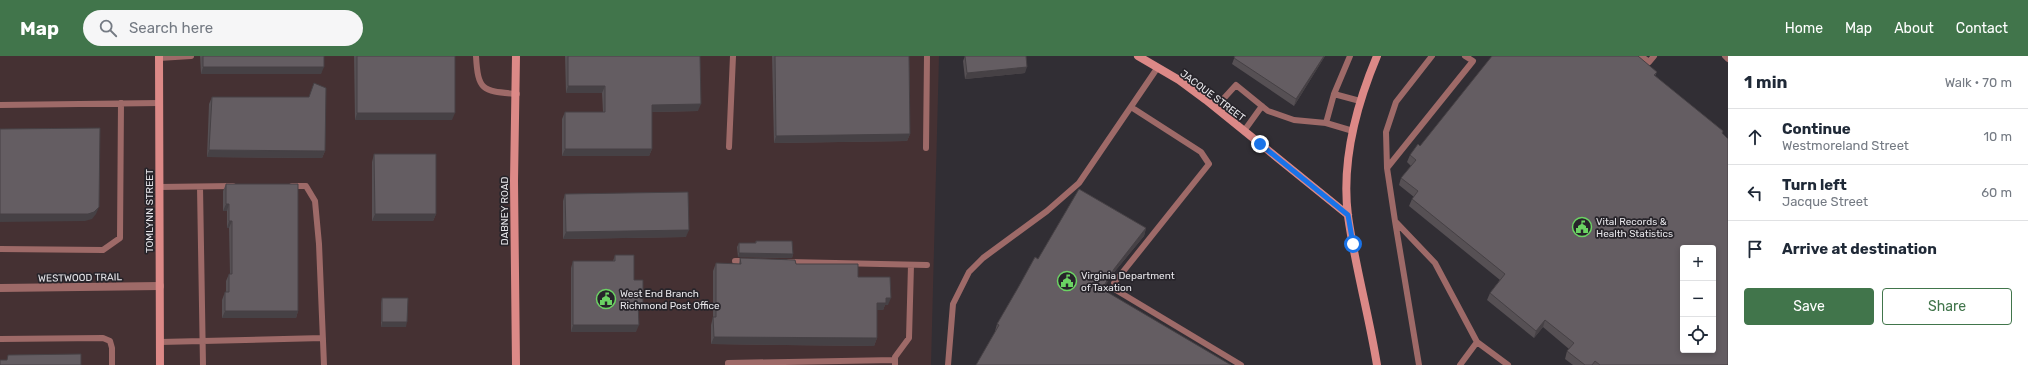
<!DOCTYPE html>
<meta charset="utf-8">
<style>
:root{--surface:#fff;--page:#f6f6f7;--text:#1f2937;--muted:#747a83;--line:#e0e1e3;--accent:#41754b}
body{margin:0;font-family:Rubik,sans-serif;background:var(--page);color:var(--text)}
.controls{position:absolute;right:12px;bottom:12px;display:grid;overflow:hidden;border-radius:4px;box-shadow:0 2px 6px #0003}
.controls button{width:36px;height:36px;display:grid;place-items:center;padding:0;border:0;border-bottom:1px solid var(--line);background:var(--surface);color:var(--text);font:20px sans-serif}
.stop{position:absolute;width:12px;height:12px;margin:-9px;border:3px solid #1a73e8;border-radius:50%;background:#fff}
.stop.end{background:#1a73e8;border-color:#fff;box-shadow:0 1px 4px #0008}
.list{margin:0;padding:0;list-style:none}
h2{display:flex;justify-content:space-between;align-items:center;height:52px;margin:0;padding:0 16px;font-size:17px}
h2 small{font-size:13px;font-weight:400;color:var(--muted)}
.list li{display:grid;grid-template-columns:26px 1fr auto;gap:12px;align-items:center;box-sizing:border-box;height:56px;padding:0 16px;border-top:1px solid var(--line)}
.list b{display:block;font-size:15px;white-space:nowrap}
.list p{margin:0;font-size:13px;white-space:nowrap;color:var(--muted)}
.list em{font-size:13px;font-style:normal;color:var(--muted)}
.actions{display:flex;gap:8px;padding:12px 16px}
.actions a{flex:1;padding:9px 0;border:1px solid var(--accent);border-radius:4px;text-align:center;font-size:14px;color:var(--accent)}
.actions .main{background:var(--accent);color:#fff}
.icon{flex:none;width:22px;height:22px;fill:none;stroke:currentColor;stroke-width:2;stroke-linecap:round;stroke-linejoin:round}
.map{position:relative;flex:none;width:1728px;height:309px;overflow:hidden}
header{display:flex;align-items:center;gap:24px;box-sizing:border-box;height:56px;padding:0 20px;background:var(--accent);color:#fff}
header strong{font-size:19px}
nav{display:flex;gap:22px;margin-inline-start:auto;font-size:14px}
.search{width:280px;height:36px;background:var(--page);display:flex;align-items:center;gap:10px;box-sizing:border-box;padding:0 14px;border-radius:22px;color:var(--muted);font-size:15px}
main{display:flex}
aside{flex:1;background:var(--surface)}
.map>svg:first-child{display:block}
</style>
<header>
<strong>Map</strong>
<div class="search"><svg class="icon" aria-label="search" viewBox="0 0 24 24"><circle cx="10" cy="10" r="6"/><path d="M15 15l6 6"/></svg>Search here</div>
<nav><a>Home</a><a>Map</a><a>About</a><a>Contact</a></nav>
</header>
<main>
<div class="map">
<svg width="1728" height="309" viewBox="0 0 1728 309">
<rect width="100%" height="100%" fill="#312e34"/>
<path fill="#453133" d="M 0,0 L 939,0 L 931,309 L 0,309 Z"/>
<g fill="none" stroke-linecap="round" stroke-linejoin="round">
<path stroke="#9e6a68" stroke-width="6" d="M 476,0 C 478,36 483,35 517,38
M 1465,0 L 1473,5 L 1387,112 L 1395,165 L 1435,207 L 1477,286
M 1641,0 L 1649,6 L 1654,0
M 1725,0 L 1728,3
M 159,2 L 191,0
M 1334,38 L 1350,0
M 0,49 L 159,47
M 1131,51 L 1201,96 L 1209,108 L 1114,227 L 1116,234 L 1241,309
M 1215,52 L 1236,29 L 1268,55 L 1294,64 L 1326,67
M 1244,75 L 1262,50
M 1353,75 L 1326,67 L 1334,38 L 1360,45
M 729,91 L 733,0
M 926,92 L 927,0
M 1387,112 L 1386,76 L 1396,46 L 1432,0
M 292,130 L 306,130 L 315,145 L 319,188 L 324,309
M 159,131 L 233,130
M 200,131 L 203,309
M 1395,165 L 1419,309
M 0,193 L 103,194 L 120,182 L 121,47
M 735,205 L 748,205
M 789,206 L 927,209
M 0,283 L 103,282 L 110,285 L 112,292 L 112,309
M 160,286 L 323,282
M 728,309 L 728,307 L 895,304
M 895,309 L 895,301 L 909,282 L 911,209
M 948,309 L 953,248 L 969,216 L 983,202 L 1047,155 L 1079,127 L 1158,11
M 1460,309 L 1477,286 L 1508,309"/>
<path stroke="#9e6a68" stroke-width="8" d="M 0,232 L 160,230"/>
<path stroke="#dc8987" stroke-width="8" d="M 159,0 L 160,309
M 1138,0 L 1179,24 L 1206,44 L 1348,159
M 516,309 L 514,125 L 516,0
M 1377,309 C 1369,259 1355,210 1348,160 C 1341,105 1356,50 1377,0"/>
</g>
<path fill="#565054" d="M 200,0 L 324,0 L 321,18 L 201,18 Z
M 354,0 L 455,0 L 452,64 L 355,64 Z
M 565,0 L 700,0 L 698,55 L 652,56 L 652,93 L 649,100 L 562,100 L 562,63 L 565,56 L 603,56 L 602,37 L 566,37 Z
M 772,0 L 909,0 L 910,78 L 907,85 L 774,87 Z
M 965,0 L 1026,0 L 1025,17 L 965,23 L 963,5 Z
M 1235,0 L 1325,0 L 1294,50 L 1232,8 Z
M 1657,16 L 1655,20 L 1723,75 L 1722,78 L 1728,309 L 1573,309 L 1565,303 L 1567,295 L 1569,293 L 1543,271 L 1534,282 L 1487,244 L 1490,237 L 1500,224 L 1409,150 L 1412,143 L 1414,141 L 1399,129 L 1401,122 L 1411,110 L 1407,106 L 1410,99 L 1420,90 Z
M 212,41 L 325,95 L 322,102 L 207,101 L 209,48 Z
M 374,98 L 436,158 L 433,165 L 372,165 L 372,106 Z
M 226,128 L 298,255 L 296,262 L 222,262 L 222,244 L 225,236 L 226,236 L 226,225 L 229,218 L 230,218 L 229,172 L 227,172 L 227,155 L 223,155 L 223,135 Z
M 565,138 L 686,181 L 563,183 L 563,145 Z
M 1146,172 L 1144,180 L 1111,220 L 995,276 L 995,275 L 997,268 L 1038,203 Z
M 756,185 L 793,198 L 792,202 L 738,201 L 737,191 L 739,187 L 755,187 Z
M 615,199 L 634,224 L 643,247 L 641,254 L 638,254 L 636,276 L 571,276 L 571,212 L 573,205 L 613,205 Z
M 740,202 L 796,208 L 858,221 L 888,249 L 885,249 L 883,254 L 877,254 L 877,282 L 874,290 L 711,288 L 711,269 L 713,261 L 713,215 L 716,207 L 739,208 Z
M 382,242 L 406,271 L 381,271 L 381,247 Z"/>
<path fill="#464145" d="M 1324,0 L 1325,0 L 1294,50 L 1296,43 Z
M 203,11 L 324,11 L 321,18 L 201,18 Z
M 1027,11 L 1025,17 L 965,23 L 967,17 Z
M 568,30 L 605,30 L 602,37 L 566,37 Z
M 701,48 L 698,55 L 649,56 L 652,49 Z
M 357,57 L 455,57 L 452,64 L 355,64 Z
M 910,78 L 907,85 L 774,87 L 776,80 Z
M 565,93 L 652,93 L 649,100 L 562,100 Z
M 209,94 L 325,95 L 322,102 L 207,101 Z
M 226,148 L 229,148 L 227,155 L 223,155 Z
M 99,151 L 96,158 L 92,163 L 85,165 L 0,166 L 0,158 Z
M 375,158 L 436,158 L 433,165 L 372,165 Z
M 229,165 L 232,165 L 229,172 L 227,172 Z
M 1146,172 L 1144,180 L 1111,220 L 1099,241 L 1102,233 L 1114,213 Z
M 689,174 L 686,181 L 563,183 L 566,176 Z
M 739,197 L 793,198 L 792,202 L 738,201 Z
M 886,242 L 891,242 L 888,249 L 885,249 L 883,254 L 874,254 L 877,247 Z
M 638,247 L 643,247 L 641,254 L 636,254 Z
M 225,255 L 298,255 L 296,262 L 222,262 Z
M 1545,264 L 1543,271 L 1534,282 L 1536,275 Z
M 382,266 L 407,266 L 406,271 L 381,271 Z
M 573,269 L 639,269 L 636,276 L 571,276 Z
M 714,281 L 877,282 L 874,290 L 711,288 Z"/>
<path fill="#645d62" stroke="#464145" fill-rule="evenodd" d="M 203,0 L 324,0 L 324,11 L 203,11 Z
M 357,0 L 455,0 L 455,57 L 357,57 Z
M 568,0 L 700,0 L 701,48 L 652,49 L 652,93 L 565,93 L 565,56 L 605,56 L 605,30 L 568,30 Z
M 775,0 L 909,0 L 910,78 L 776,80 Z
M 965,0 L 1026,0 L 1027,11 L 967,17 Z
M 1235,0 L 1324,0 L 1296,43 L 1234,2 Z
M 1492,0 L 1638,0 L 1657,16 L 1654,19 L 1723,75 L 1722,77 L 1728,83 L 1728,309 L 1600,309 L 1595,305 L 1592,309 L 1585,309 L 1567,295 L 1574,287 L 1545,264 L 1536,275 L 1490,237 L 1505,218 L 1412,143 L 1418,135 L 1401,122 L 1416,104 L 1410,99 L 1418,88 L 1420,90 ZM 1683,192 L 1713,192 L 1713,294 L 1683,294 Z
M 314,27 L 326,32 L 325,95 L 209,94 L 212,41 L 309,41 Z
M 100,72 L 99,151 L 94,156 L 88,158 L 0,158 L 0,73 Z
M 374,98 L 436,98 L 436,158 L 375,158 Z
M 226,128 L 298,128 L 298,255 L 225,255 L 225,236 L 229,236 L 229,218 L 232,218 L 232,165 L 229,165 L 229,148 L 226,148 Z
M 1079,133 L 1146,172 L 1114,213 L 1102,233 L 1231,309 L 976,309 L 999,269 L 997,268 L 1019,230 L 1035,201 L 1038,203 Z
M 688,136 L 689,174 L 566,176 L 565,138 Z
M 756,185 L 792,185 L 793,198 L 739,197 L 739,187 L 756,187 Z
M 615,199 L 634,199 L 634,224 L 643,224 L 643,247 L 638,247 L 639,269 L 573,269 L 573,205 L 615,205 Z
M 740,202 L 795,204 L 796,208 L 858,208 L 858,221 L 890,221 L 891,242 L 886,242 L 886,247 L 877,247 L 877,282 L 714,281 L 713,261 L 716,261 L 716,207 L 741,208 Z
M 382,242 L 408,242 L 407,266 L 382,266 Z
M 81,298 L 81,309 L 0,309 L 0,304 L 7,304 L 8,299 Z"/>
<g fill="none" stroke-linecap="round" stroke-linejoin="round">
<path stroke="#1a73e8" stroke-width="5" d="M 1260,88 L 1348,159 L 1353,188"/>
</g>
<defs>
<symbol id="civic-ring" viewBox="-11 -11 22 22"><circle r="9.5" fill="#27242a" stroke="#6bd363" stroke-width="1.5"/><path d="M-.6-6.5H3V-4.5H.6V-3L4-1V1h2V6H-6V1h2V-1L-.6-3ZM-1.2 2.5V6h2.4V2.5Z" fill="#6bd363"/></symbol>
</defs>
<g fill-rule="evenodd">
<use href="#civic-ring" x="1571" y="160" width="22" height="22"/>
<use href="#civic-ring" x="1056" y="214" width="22" height="22"/>
<use href="#civic-ring" x="595" y="232" width="22" height="22"/>
</g>
<g text-anchor="middle" stroke-width="3.5" stroke-linejoin="round" paint-order="stroke">
<g font-size="10" fill="#e7e6ea" stroke="#27242a">
<text transform="translate(1213 39) rotate(37)" y="4">JACQUE STREET</text>
<text transform="translate(149 155) rotate(-90)" y="4">TOMLYNN STREET</text>
<text transform="translate(504 155) rotate(-90)" y="4">DABNEY ROAD</text>
<text transform="translate(80 221) rotate(-1)" y="4">WESTWOOD TRAIL</text>
</g>
<g font-size="10" fill="#e7e6ea" stroke="#27242a" text-anchor="start">
<text x="1596" y="169">Vital Records &amp;<tspan x="1596" dy="12">Health Statistics</tspan></text>
<text x="1081" y="223">Virginia Department<tspan x="1081" dy="12">of Taxation</tspan></text>
<text x="620" y="241">West End Branch<tspan x="620" dy="12">Richmond Post Office</tspan></text>
</g>
</g>
</svg>
<div class="controls">
<button>+</button>
<button>−</button>
<button><svg class="icon" aria-label="locate" viewBox="0 0 24 24"><circle cx="12" cy="12" r="6"/><path d="M12 2v4M12 18v4M2 12h4M18 12h4"/></svg></button>
</div>
<div class="stop" style="left:1353px;top:188px"></div>
<div class="stop end" style="left:1260px;top:88px"></div>
</div>
<aside>
<h2>1 min<small>Walk · 70 m</small></h2>
<ul class="list">
<li><svg class="icon" aria-label="ahead" viewBox="0 0 24 24"><path d="M12 20V5M6 11l6-6 6 6"/></svg><div><b>Continue</b><p>Westmoreland Street</p></div><em>10 m</em></li>
<li><svg class="icon" aria-label="left" viewBox="0 0 24 24"><path d="M17 20v-9H6M10 6l-5 5 5 5"/></svg><div><b>Turn left</b><p>Jacque Street</p></div><em>60 m</em></li>
<li><svg class="icon" aria-label="arrive" viewBox="0 0 24 24"><path d="M6 21V4h12l-3 4 3 4H6"/></svg><div><b>Arrive at destination</b></div></li>
</ul>
<div class="actions"><a class="main">Save</a><a>Share</a></div>
</aside>
</main>
